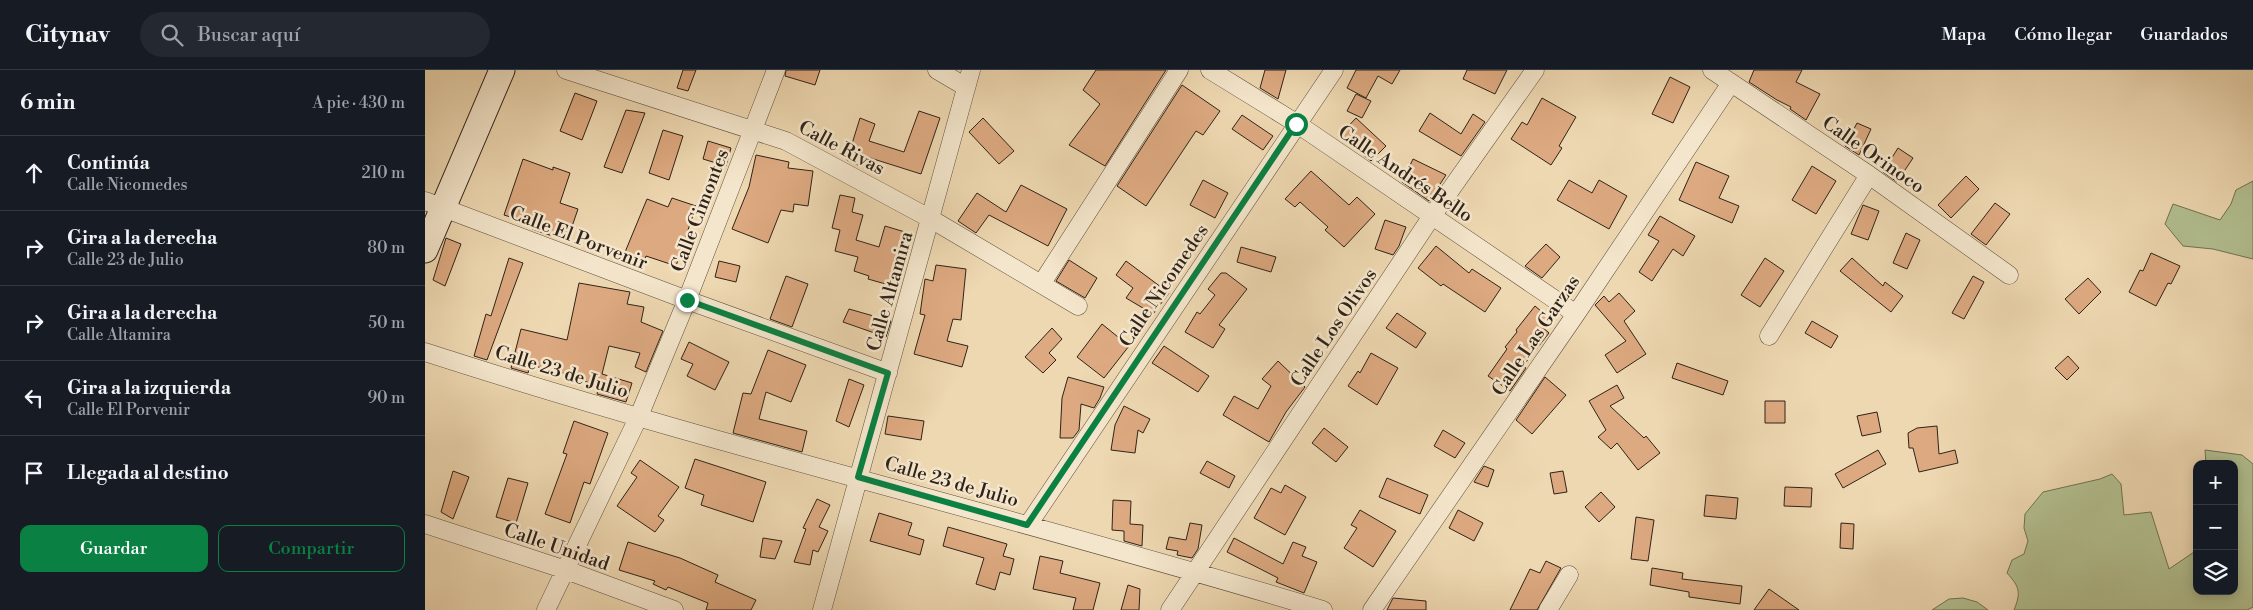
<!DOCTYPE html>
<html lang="es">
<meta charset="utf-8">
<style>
:root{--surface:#171b24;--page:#242831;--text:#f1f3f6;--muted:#9ea1a6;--line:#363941;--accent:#0b8043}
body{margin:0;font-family:"Libre Bodoni",serif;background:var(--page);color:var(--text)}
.controls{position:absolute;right:15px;bottom:15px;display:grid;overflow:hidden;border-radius:10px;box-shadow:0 2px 12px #0003}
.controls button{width:45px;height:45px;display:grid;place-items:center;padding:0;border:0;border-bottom:1px solid var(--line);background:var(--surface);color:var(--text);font:25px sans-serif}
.stop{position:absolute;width:15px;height:15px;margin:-11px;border:4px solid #0b8043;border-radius:50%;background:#fff}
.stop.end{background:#0b8043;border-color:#fff;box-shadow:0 1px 5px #0008}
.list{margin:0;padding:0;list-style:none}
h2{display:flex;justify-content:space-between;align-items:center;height:65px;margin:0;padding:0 20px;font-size:21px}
h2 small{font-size:16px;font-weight:400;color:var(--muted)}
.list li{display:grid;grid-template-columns:32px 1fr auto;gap:15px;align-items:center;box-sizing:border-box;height:75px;padding:0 20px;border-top:1px solid var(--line)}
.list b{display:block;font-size:19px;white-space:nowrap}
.list p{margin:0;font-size:16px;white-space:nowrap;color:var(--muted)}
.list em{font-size:16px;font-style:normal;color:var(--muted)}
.actions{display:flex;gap:10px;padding:15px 20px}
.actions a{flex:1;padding:11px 0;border:1px solid var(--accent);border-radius:10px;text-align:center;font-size:18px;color:var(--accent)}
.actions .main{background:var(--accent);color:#fff}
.icon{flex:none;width:28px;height:28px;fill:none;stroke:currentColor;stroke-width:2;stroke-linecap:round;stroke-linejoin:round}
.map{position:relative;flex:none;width:1828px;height:540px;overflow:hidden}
header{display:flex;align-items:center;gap:30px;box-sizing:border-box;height:70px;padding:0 25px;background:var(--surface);border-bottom:1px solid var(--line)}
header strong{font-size:24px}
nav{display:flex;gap:28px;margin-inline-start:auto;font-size:18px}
.search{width:350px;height:45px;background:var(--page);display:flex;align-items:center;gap:12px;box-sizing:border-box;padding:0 18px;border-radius:28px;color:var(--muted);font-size:19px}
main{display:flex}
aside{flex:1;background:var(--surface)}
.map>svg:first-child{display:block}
</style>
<header>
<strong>Citynav</strong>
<div class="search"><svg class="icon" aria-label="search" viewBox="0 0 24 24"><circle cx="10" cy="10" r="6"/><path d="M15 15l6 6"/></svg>Buscar aquí</div>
<nav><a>Mapa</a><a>Cómo llegar</a><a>Guardados</a></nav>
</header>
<main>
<aside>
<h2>6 min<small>A pie · 430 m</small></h2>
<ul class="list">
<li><svg class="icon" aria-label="ahead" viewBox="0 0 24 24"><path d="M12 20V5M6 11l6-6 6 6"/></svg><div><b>Continúa</b><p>Calle Nicomedes</p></div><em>210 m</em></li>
<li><svg class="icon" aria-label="right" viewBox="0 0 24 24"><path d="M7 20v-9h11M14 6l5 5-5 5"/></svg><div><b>Gira a la derecha</b><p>Calle 23 de Julio</p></div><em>80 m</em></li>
<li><svg class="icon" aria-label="right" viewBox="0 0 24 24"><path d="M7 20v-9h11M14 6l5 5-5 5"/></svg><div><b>Gira a la derecha</b><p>Calle Altamira</p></div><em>50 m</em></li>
<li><svg class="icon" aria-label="left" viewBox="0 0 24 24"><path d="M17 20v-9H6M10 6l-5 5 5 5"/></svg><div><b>Gira a la izquierda</b><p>Calle El Porvenir</p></div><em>90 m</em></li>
<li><svg class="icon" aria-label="arrive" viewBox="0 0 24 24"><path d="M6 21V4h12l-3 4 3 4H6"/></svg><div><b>Llegada al destino</b></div></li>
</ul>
<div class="actions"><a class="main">Guardar</a><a>Compartir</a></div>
</aside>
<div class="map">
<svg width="1828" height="540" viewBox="0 0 1828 540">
<rect width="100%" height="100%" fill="#eed8b1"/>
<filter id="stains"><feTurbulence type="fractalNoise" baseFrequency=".004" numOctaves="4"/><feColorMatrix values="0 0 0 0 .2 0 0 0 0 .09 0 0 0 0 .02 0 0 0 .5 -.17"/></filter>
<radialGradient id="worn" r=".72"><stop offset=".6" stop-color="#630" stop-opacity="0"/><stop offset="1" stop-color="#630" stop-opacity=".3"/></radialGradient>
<path fill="#b3c091" stroke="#717255" d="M 1828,111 L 1828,189 L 1788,179 L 1758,176 L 1740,154 L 1748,134 L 1795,150 L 1806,134 L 1811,120 Z
M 1780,380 L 1817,385 L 1828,394 L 1828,537 L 1822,540 L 1589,540 C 1596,523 1595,517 1582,503 L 1587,490 L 1599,484 L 1603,471 L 1599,458 L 1600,444 L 1618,422 L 1675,409 L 1687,404 L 1696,414 L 1699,445 L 1726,442 L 1744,499 L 1772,480 L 1772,521 L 1809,521 L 1809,394 L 1781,394 Z
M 1538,528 L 1552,532 L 1563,540 L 1507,540 L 1524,529 Z"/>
<path fill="#dda980" stroke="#2f2319" d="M 258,0 L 271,0 L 263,21 L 252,18 Z
M 361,0 L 395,0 L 390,15 L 360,6 Z
M 671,0 L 741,0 L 680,96 L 644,75 L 675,34 L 658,20 Z
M 840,0 L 861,0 L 853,29 L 835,18 Z
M 931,0 L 975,0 L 967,14 L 953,6 L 941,28 L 922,18 Z
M 1042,0 L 1082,0 L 1070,24 L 1038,9 Z
M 1329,0 L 1377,0 L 1371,12 L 1395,24 L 1381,50 L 1365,39 L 1366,37 L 1352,30 L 1324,12 Z
M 1245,7 L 1265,17 L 1248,53 L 1227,44 Z
M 757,15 L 795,41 L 778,65 L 771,61 L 721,136 L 692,116 Z
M 150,23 L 172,31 L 157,70 L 135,61 Z
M 931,24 L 946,31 L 937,48 L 922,41 Z
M 1117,28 L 1151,47 L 1134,76 L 1137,78 L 1126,95 L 1086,69 L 1097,52 L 1102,55 Z
M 201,40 L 220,43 L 197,103 L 179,97 Z
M 494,41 L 515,48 L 496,104 L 439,86 L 435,96 L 422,90 L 435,48 L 450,54 L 444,71 L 479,82 Z
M 1005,43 L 1036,64 L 1048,44 L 1060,52 L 1036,86 L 994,61 Z
M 817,45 L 848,66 L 838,80 L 807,59 Z
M 558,48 L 589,81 L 574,94 L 544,62 Z
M 931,48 L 961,76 L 946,91 L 914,66 Z
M 1432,53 L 1446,59 L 1434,85 L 1420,76 Z
M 238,60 L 258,66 L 244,110 L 224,103 Z
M 283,71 L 306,78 L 301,96 L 278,89 Z
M 1473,78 L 1488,88 L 1472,112 L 1458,102 Z
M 331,85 L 364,92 L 363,98 L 388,101 L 383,136 L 369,134 L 368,142 L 356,140 L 343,173 L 307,159 L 324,117 Z
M 98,89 L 128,100 L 128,97 L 145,103 L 135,133 L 153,139 L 142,171 L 107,159 L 108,154 L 79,145 Z
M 988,89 L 1021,105 L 1004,131 L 977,112 Z
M 1271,92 L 1304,106 L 1294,128 L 1314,136 L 1307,153 L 1254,130 Z
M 1387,96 L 1411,111 L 1391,144 L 1367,130 Z
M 886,101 L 924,135 L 932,127 L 950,144 L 919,177 L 900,160 L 903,157 L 875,132 L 870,137 L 860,129 Z
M 1541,106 L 1554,119 L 1526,148 L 1513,135 Z
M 778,110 L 803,123 L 790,148 L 765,135 Z
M 1144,110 L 1167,123 L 1174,110 L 1202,126 L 1184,159 L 1132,130 Z
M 596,115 L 642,139 L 623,176 L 564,145 L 551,163 L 533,151 L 552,123 L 581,142 Z
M 415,125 L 430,128 L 427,142 L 438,145 L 431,170 L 454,177 L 460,156 L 480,162 L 464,215 L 443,209 L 444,206 L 429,201 L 433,187 L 410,181 L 415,160 L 407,158 Z
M 247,128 L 271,136 L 251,196 L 221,186 L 217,196 L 198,187 L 222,129 L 243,137 Z
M 1570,133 L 1585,144 L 1561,175 L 1546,164 Z
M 1438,135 L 1454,141 L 1443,170 L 1426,164 Z
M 1235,146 L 1270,166 L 1258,186 L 1248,179 L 1227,211 L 1214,202 L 1234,171 L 1223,165 Z
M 960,150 L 981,157 L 974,176 L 968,185 L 950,179 Z
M 1481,163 L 1495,170 L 1482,199 L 1468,193 Z
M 21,168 L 36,174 L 20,216 L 8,210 Z
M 1121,174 L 1135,187 L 1117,208 L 1100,196 Z
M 1011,176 L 1044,203 L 1047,199 L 1076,218 L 1060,242 L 1018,214 L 1016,216 L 993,198 Z
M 816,177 L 851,187 L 846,202 L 812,192 Z
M 1726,183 L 1755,196 L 1746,214 L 1743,213 L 1731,236 L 1704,222 L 1715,200 L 1718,201 Z
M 84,188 L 98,193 L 62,290 L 49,286 L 61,244 L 66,246 Z
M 1340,188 L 1359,201 L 1335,237 L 1316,225 Z
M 1427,188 L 1458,216 L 1460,212 L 1478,226 L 1466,242 L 1415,201 Z
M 644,190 L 672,208 L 660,228 L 631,211 Z
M 294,191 L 315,196 L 311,212 L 290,207 Z
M 701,191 L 744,223 L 728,244 L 701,228 L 708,218 L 691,205 Z
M 511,195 L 541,199 L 536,250 L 528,249 L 522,271 L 543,276 L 537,297 L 489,284 L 500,245 L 495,244 L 500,209 L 508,211 Z
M 796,203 L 801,203 L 822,219 L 794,255 L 800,259 L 788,278 L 760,262 L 772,242 L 775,244 L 790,225 L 783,219 Z
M 361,206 L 383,214 L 367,257 L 345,249 Z
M 1548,206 L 1559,212 L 1539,249 L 1527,243 Z
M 1663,208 L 1676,222 L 1654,244 L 1640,229 Z
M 154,213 L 205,222 L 202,234 L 219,237 L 216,252 L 238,261 L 221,302 L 210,297 L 215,283 L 184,276 L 177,304 L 207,313 L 201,332 L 172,324 L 174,315 L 149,309 L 150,306 L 105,295 L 103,303 L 86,298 L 96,259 L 142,270 Z
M 1194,223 L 1210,241 L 1199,251 L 1221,284 L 1192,303 L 1180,285 L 1201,271 L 1170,235 L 1179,226 L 1184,232 Z
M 1110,236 L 1123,247 L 1116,256 L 1124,263 L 1098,296 L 1101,298 L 1085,321 L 1063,306 L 1082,279 L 1080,277 L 1092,262 L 1091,260 Z
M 424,239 L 466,251 L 461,267 L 418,252 Z
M 972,243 L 1001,263 L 991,278 L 961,258 Z
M 1387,251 L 1413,266 L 1406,278 L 1380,263 Z
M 677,254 L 704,276 L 679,308 L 652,287 Z
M 627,258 L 637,269 L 624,283 L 631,290 L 618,303 L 600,287 Z
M 264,272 L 304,292 L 290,320 L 262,306 L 268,294 L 256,289 Z
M 739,276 L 784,306 L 773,322 L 727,293 Z
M 343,280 L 381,295 L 366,332 L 341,322 L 334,349 L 382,361 L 377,382 L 308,363 L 318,323 L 326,324 Z
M 946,283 L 973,298 L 952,335 L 923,316 L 933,301 L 935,303 Z
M 1643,286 L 1654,298 L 1642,310 L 1630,298 Z
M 853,291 L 880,317 L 861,342 L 844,372 L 798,345 L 809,326 L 833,339 L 846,316 L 837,309 Z
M 1252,293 L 1303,311 L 1298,325 L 1247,308 Z
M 643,307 L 679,317 L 675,328 L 669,338 L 656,334 L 654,360 L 648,368 L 635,368 L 637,328 Z
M 1120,307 L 1141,325 L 1107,364 L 1091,350 Z
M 424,309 L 439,315 L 424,357 L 411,351 Z
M 1192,315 L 1199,328 L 1185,336 L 1219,368 L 1221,366 L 1235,383 L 1213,400 L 1192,373 L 1186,379 L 1173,367 L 1181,360 L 1164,331 Z
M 1340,331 L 1360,331 L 1360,353 L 1340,353 Z
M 699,336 L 725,349 L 718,363 L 713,360 L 710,383 L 686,380 L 690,355 Z
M 1452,342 L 1456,362 L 1437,366 L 1432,346 Z
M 463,346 L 499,351 L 496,370 L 460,364 Z
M 149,351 L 183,363 L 165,414 L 159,412 L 145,453 L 120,444 L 142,384 L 138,383 Z
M 1512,356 L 1514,384 L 1530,380 L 1533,393 L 1494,402 L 1488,378 L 1484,378 L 1483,363 L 1492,358 Z
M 899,358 L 923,377 L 911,392 L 887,373 Z
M 1018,360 L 1040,373 L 1030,388 L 1009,376 Z
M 1453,380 L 1461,394 L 1418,418 L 1410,404 Z
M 270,389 L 341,412 L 328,452 L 276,435 L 279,425 L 260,418 Z
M 215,390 L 254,417 L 233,446 L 239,450 L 230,462 L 192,436 L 212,407 L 206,403 Z
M 782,391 L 810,406 L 804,418 L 775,403 Z
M 1059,396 L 1069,400 L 1063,417 L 1049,412 Z
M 28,401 L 44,407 L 28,449 L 16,442 Z
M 1138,401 L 1142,422 L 1129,424 L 1125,403 Z
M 83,408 L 103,413 L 91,453 L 71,447 Z
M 962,408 L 1003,425 L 995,444 L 954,427 Z
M 860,415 L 881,427 L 860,465 L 829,448 L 846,418 L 856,423 Z
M 1360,417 L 1387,418 L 1386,437 L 1359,436 Z
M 1176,422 L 1190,437 L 1174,452 L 1160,437 Z
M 1281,425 L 1313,428 L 1311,449 L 1279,446 Z
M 392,429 L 405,435 L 394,457 L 403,461 L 393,482 L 388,480 L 385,495 L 369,492 L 381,459 L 378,458 Z
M 688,430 L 706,431 L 705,454 L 718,455 L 717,476 L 699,471 L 699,461 L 687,460 Z
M 935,440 L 971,461 L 948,497 L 919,478 L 932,458 L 926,455 Z
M 1033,440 L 1058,453 L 1049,471 L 1024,458 Z
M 454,443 L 487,453 L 483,465 L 499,470 L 495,485 L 445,471 Z
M 1211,447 L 1229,450 L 1223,491 L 1206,489 Z
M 765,453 L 777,455 L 773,479 L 767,488 L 752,485 L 753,481 L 741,479 L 744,467 L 761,470 Z
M 1416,453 L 1429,454 L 1428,479 L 1415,478 Z
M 523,457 L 582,474 L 578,486 L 589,489 L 585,505 L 575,502 L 570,520 L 551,514 L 559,488 L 518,476 Z
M 338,468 L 357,471 L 350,489 L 335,487 Z
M 809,468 L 858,494 L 868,472 L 881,477 L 877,486 L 892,492 L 879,523 L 851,512 L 853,508 L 802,482 Z
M 203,472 L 255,488 L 293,505 L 290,512 L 331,530 L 326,540 L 281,540 L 283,533 L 243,517 L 241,520 L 228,514 L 230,511 L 194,500 Z
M 615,486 L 638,491 L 635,503 L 675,513 L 668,540 L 648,540 L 651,528 L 608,519 Z
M 1121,491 L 1136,498 L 1112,540 L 1085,540 L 1105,499 L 1115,503 Z
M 1227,498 L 1258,503 L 1257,509 L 1317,516 L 1315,534 L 1264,527 L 1264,522 L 1225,515 Z
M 703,515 L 715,519 L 714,540 L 696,540 Z
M 1344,519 L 1374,540 L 1329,540 Z
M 968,528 L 1001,531 L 1001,540 L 962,540 Z"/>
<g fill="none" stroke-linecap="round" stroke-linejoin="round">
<defs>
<path id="street" d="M 141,0 L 361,71 L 506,149 L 653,236
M 512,0 L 541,17
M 785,0 L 871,53 L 1151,244
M 1287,0 L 1444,105 L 1584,205
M 0,131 L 262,230 L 463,303
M 617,213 L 754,0
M 1344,266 L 1444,105
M 0,282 C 296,378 600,449 898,540
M 0,454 L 141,500 L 249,540
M 603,455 L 909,0
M 121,540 L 214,346 L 262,230 L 351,0
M 397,540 L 546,0
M 745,540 L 1007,146 L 1110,0
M 947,540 L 1151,244 L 1306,13
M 1123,540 L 1144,505"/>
<path id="secondary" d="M 0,180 L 77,0"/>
</defs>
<use href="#street" stroke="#5f503f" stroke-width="19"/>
<use href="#secondary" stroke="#2f2319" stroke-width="27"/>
<use href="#street" stroke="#f4e6cc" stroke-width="18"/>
<use href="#secondary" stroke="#f4e6cc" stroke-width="25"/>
</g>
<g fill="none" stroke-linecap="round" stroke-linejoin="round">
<path stroke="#0b8043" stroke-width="6" d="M 262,230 L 463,303 L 433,407 L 602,455 L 871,54"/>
</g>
<g text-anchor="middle" stroke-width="5" stroke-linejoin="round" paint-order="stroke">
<g font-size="19" fill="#2f2319" stroke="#f4e6cc">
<text transform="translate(417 77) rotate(28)" y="7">Calle Rivas</text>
<text transform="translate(1449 84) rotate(35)" y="7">Calle Orinoco</text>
<text transform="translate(981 103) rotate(34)" y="7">Calle Andrés Bello</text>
<text transform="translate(274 140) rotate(-69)" y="7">Calle Cimontes</text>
<text transform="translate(154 167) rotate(21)" y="7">Calle El Porvenir</text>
<text transform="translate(738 215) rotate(-56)" y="7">Calle Nicomedes</text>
<text transform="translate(464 221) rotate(-74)" y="7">Calle Altamira</text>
<text transform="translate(908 257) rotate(-56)" y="7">Calle Los Olivos</text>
<text transform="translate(1110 265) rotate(-56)" y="7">Calle Las Garzas</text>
<text transform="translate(137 301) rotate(17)" y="7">Calle 23 de Julio</text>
<text transform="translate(527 411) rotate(16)" y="7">Calle 23 de Julio</text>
<text transform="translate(132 476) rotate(19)" y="7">Calle Unidad</text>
</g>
</g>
<rect width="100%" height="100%" filter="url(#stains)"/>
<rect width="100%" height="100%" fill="url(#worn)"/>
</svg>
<div class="controls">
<button>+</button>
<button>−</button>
<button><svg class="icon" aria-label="layers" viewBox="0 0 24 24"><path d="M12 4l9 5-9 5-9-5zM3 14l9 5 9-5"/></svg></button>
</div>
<div class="stop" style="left:871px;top:54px"></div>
<div class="stop end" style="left:262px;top:230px"></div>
</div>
</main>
